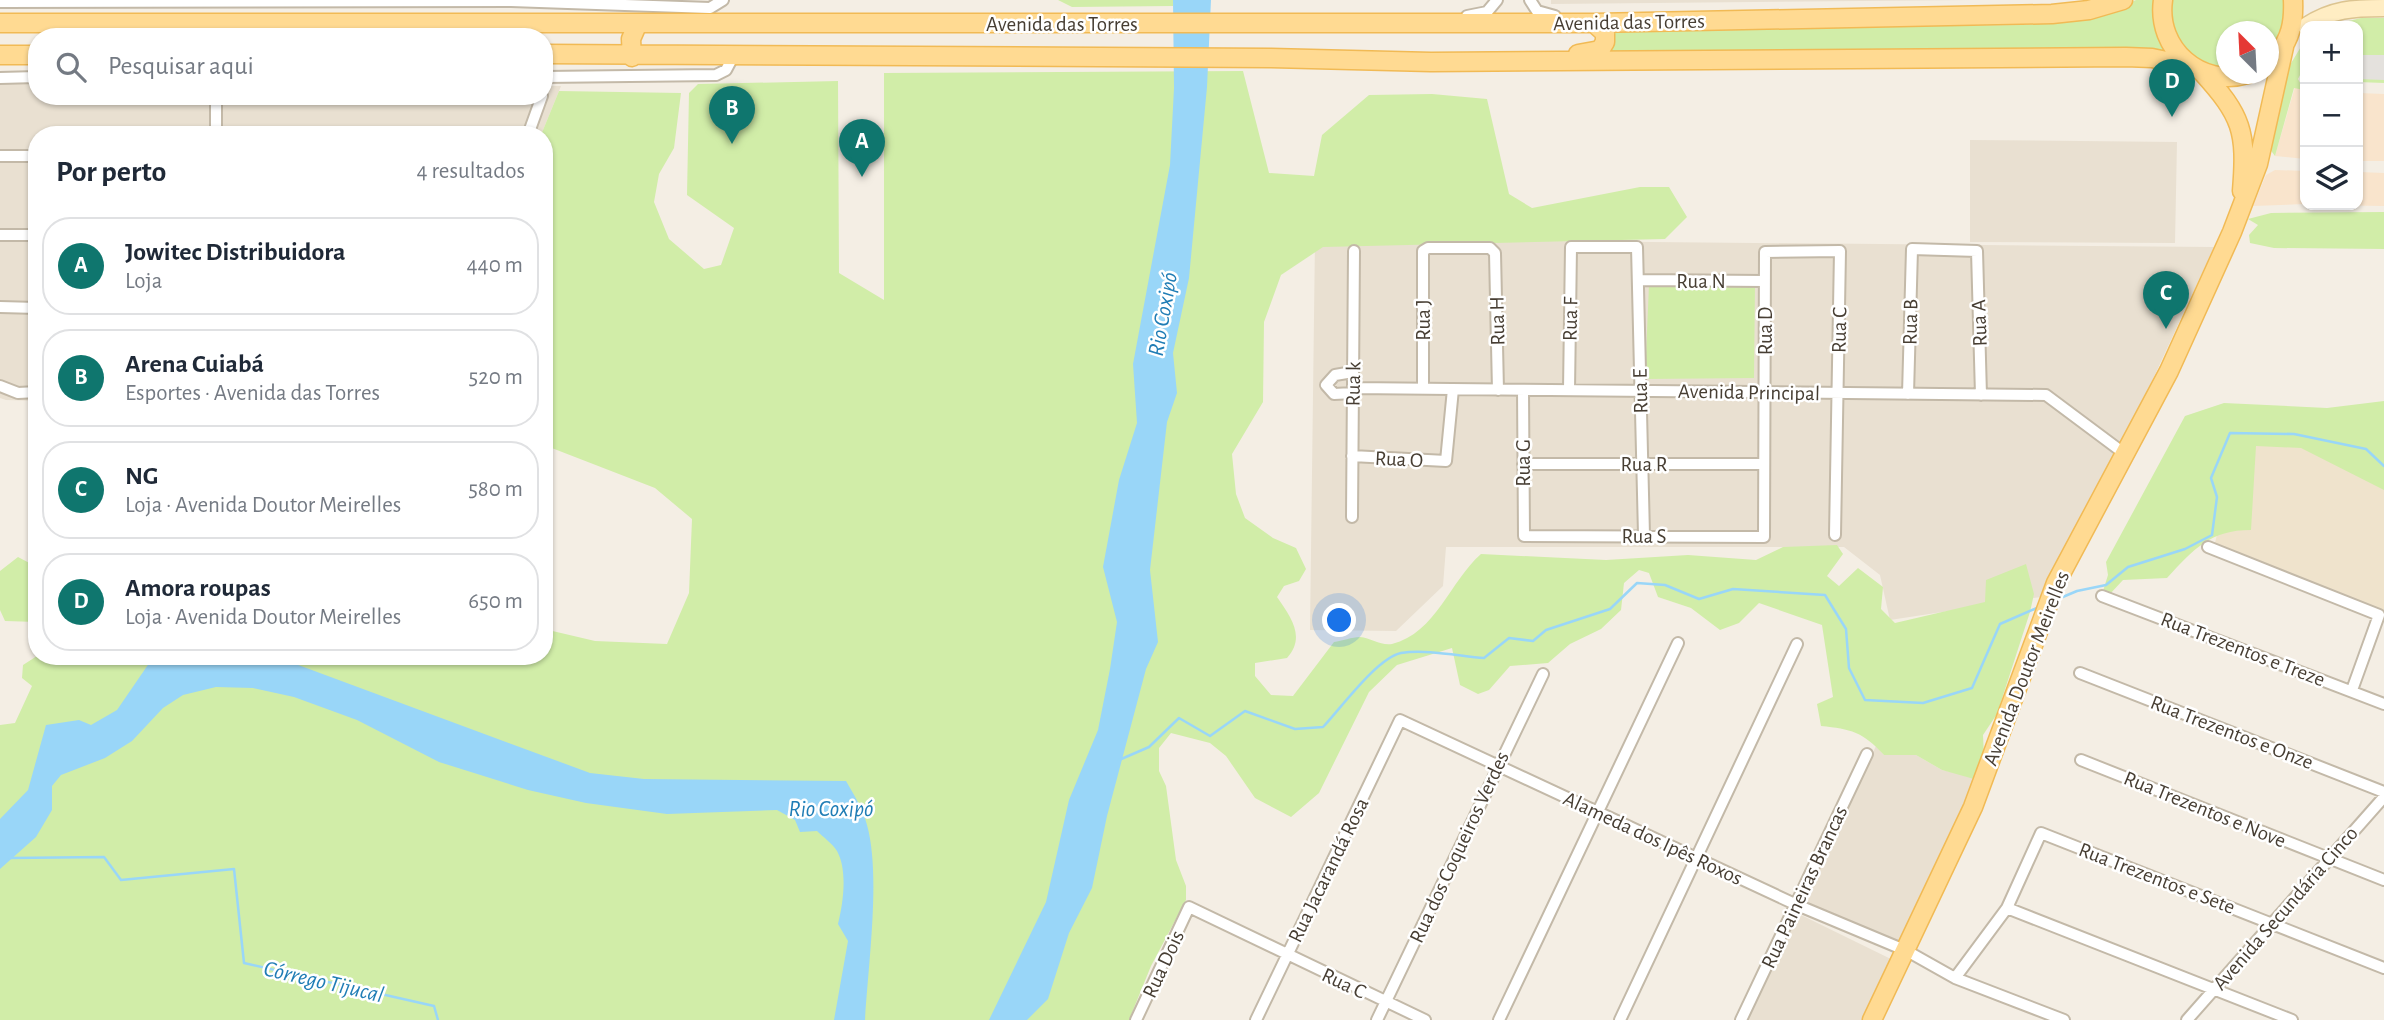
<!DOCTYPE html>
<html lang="pt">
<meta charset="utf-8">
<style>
:root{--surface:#fff;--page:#f2f2f3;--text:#1f2937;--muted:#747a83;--line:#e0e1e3;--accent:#0f766e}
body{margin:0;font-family:"Alegreya Sans",sans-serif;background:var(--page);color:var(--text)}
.controls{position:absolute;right:21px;top:21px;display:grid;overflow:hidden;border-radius:14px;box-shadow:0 2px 5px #0004}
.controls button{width:63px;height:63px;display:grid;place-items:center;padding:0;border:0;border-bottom:2px solid var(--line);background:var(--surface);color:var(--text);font:35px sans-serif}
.compass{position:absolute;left:2216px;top:21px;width:63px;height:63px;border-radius:50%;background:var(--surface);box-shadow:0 2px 5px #0004;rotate:336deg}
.you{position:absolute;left:1340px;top:621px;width:24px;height:24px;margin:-18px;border:5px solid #fff;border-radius:50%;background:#1a73e8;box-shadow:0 0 0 10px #1a73e833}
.badge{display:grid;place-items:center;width:46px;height:46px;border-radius:50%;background:var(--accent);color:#fff;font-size:23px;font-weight:700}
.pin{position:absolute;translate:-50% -58px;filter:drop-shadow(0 2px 4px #0008)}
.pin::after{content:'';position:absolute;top:37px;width:24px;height:21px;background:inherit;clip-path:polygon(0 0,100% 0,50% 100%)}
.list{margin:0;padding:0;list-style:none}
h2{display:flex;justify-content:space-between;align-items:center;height:91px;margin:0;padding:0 28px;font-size:30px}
h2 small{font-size:23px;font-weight:400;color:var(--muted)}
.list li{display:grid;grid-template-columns:46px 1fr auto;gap:21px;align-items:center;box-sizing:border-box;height:98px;margin:0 14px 14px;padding:0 14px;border:2px solid var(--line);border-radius:28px}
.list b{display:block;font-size:26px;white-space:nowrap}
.list p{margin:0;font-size:23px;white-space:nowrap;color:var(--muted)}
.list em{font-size:23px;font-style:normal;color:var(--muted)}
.icon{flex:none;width:38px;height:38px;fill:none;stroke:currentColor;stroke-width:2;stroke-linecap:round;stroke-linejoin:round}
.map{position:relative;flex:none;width:2384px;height:1020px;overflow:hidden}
.search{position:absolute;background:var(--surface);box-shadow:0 2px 5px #0004;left:28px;top:28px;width:525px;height:77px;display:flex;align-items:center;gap:18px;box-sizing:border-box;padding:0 24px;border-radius:28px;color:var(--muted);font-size:26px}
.panel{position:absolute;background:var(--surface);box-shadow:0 2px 5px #0004;left:28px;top:126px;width:525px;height:539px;border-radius:28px}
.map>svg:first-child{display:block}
</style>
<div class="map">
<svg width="2384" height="1020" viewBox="0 0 2384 1020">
<rect width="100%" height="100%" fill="#f4eee4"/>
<path fill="#e9e0d1" d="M 1551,0 L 1972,0 L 1551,4 Z
M 0,77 L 37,78 L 37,96 L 544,96 L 544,86 L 561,86 L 541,135 L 37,135 L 37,401 L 6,400 L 0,398 Z
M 1970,140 L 2177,142 L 2175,243 L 1970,242 Z
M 1315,239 L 2214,247 L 2115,461 L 2041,597 L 1890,620 L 1880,575 L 1844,547 L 1446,547 L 1443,586 L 1396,631 L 1310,630 Z
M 1876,746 L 1884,755 L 1916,755 L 1942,770 L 1979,778 L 1902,946 L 1801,902 Z
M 1799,914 L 1895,961 L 1866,1020 L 1746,1020 Z"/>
<path fill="#f9e4cc" d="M 2295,87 L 2305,90 L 2305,159 L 2275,156 Z
M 2358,93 L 2384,94 L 2384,161 L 2358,161 Z
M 2275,170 L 2305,171 L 2305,204 L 2253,206 L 2266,175 Z
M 2358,172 L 2384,173 L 2384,206 L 2323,205 L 2358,205 Z"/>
<path fill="#efe3cc" d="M 2240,438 L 2301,440 L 2384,481 L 2384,611 L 2215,543 Z"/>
<path fill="#d1eda8" d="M 1058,0 L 1173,0 L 1173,6 L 1072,7 Z
M 2136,0 L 2157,0 L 2161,43 L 2166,53 L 1605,51 L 1611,28 L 2025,25 C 2062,21 2102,17 2136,0 Z
M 2170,0 L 2286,0 L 2284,30 L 2269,54 L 2268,32 L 2226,32 L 2226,70 C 2186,64 2170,40 2170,0 Z
M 2361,18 L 2384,18 L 2384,83 L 2358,82 L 2358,26 L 2328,26 Z
M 2305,40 L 2305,65 L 2298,79 L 2304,90 L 2294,88 L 2275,156 L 2269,148 L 2287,70 Z
M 1243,71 L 1269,173 L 1314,176 L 1322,135 L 1369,95 L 1432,94 L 1487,99 L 1509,194 L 1532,208 L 1640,187 L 1669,187 L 1687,217 L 1665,239 L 1323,247 L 1281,275 L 1264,322 L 1263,402 L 1232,454 L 1236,494 L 1245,518 L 1273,538 L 1296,548 L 1306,569 L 1299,581 L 1284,586 L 1277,597 C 1291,617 1306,637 1287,658 L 1255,663 L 1255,676 L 1271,695 L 1293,696 L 1334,642 C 1342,641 1352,637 1360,637 C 1371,638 1381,646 1392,644 C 1436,633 1450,581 1481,554 L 1606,560 L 1688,555 L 1756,560 L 1783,547 L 1837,545 L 1843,554 L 1827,576 L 1839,586 L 1858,568 L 1883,587 L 1881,609 L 1895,623 L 1985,602 L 1986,580 L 2026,564 L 2034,594 L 2030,612 L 1997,714 L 1983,735 L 1984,756 L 1974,779 L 1942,770 L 1916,755 L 1884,755 C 1863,732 1851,729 1821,726 L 1817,704 L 1833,697 L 1822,625 L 1759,603 L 1739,623 L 1720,630 L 1691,608 L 1658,597 L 1649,573 L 1639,570 L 1624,583 L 1621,610 L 1601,629 L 1570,644 L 1548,663 L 1510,666 L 1489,690 L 1478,694 L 1460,685 L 1452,648 L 1397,665 L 1369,692 L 1319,793 L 1291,817 L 1255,798 L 1226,756 L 1210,743 L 1171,733 L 1159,748 L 1159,771 L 1166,786 L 1176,860 L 1186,886 L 1186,900 L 1151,966 L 1129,1020 L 0,1020 L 0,725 L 15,723 L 32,686 L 22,678 L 23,665 L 37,656 L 544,656 L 544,629 L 595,641 L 667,644 L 689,593 L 692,519 L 655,488 L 544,445 L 544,135 L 541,135 L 559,91 L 681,93 L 674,148 L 659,174 L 654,202 L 669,239 L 704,269 L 721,265 L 734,228 L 687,195 L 689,93 L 698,84 L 838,81 L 839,273 L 884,300 L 884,73 Z
M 2384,212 L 2384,249 L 2274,248 L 2250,243 L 2249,235 L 2258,225 L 2248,219 L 2271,213 Z
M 1755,283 L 1754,378 L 1645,379 L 1649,285 Z
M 2384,401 L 2384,490 L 2301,448 L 2256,446 L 2251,530 C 2210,530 2194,549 2167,578 L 2123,580 L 2109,595 L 2103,591 L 2108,575 L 2106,562 L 2185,416 L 2224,403 L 2327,408 Z
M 18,557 L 37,567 L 37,622 L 5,621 L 0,610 L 0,571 Z"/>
<path fill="#e4e1dd" d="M 2358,55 L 2384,55 L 2384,80 L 2358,79 Z"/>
<path fill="#99d6f8" d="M 1173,0 L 1211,0 L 1207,87 L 1189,278 L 1173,353 L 1177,393 L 1167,422 L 1150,570 L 1158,642 L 1146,669 L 1107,816 L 1092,888 L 1069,933 L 1048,999 L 1027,1020 L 989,1020 L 1046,902 L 1069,800 L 1098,730 L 1110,669 L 1117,622 L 1103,567 L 1119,480 L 1137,423 L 1133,364 L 1170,165 L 1174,88 Z
M 154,656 L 274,656 L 590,773 L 644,779 L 846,781 C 854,795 863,809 867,825 C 881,875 868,966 865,1020 L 834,1020 L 848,941 L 838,924 C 843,904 848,871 837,851 C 833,844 823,837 817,831 L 800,832 L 795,820 L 777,810 L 667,814 L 586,803 L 528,790 L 439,762 L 357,720 L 294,697 L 253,688 L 216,687 L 183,695 L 163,708 L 132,741 L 105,758 L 61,775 L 52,786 L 52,810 L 36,837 L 0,869 L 0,819 L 28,790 L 46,725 L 79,720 L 91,725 L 117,710 Z"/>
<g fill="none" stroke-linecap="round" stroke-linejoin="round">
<path stroke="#99d6f8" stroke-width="2.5" d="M 2058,599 L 2077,591 L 2106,585 L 2128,567 L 2185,549 L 2212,535 L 2217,497 L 2211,478 L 2230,433 L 2294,434 L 2366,449 L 2384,466
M 1119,760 L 1149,747 L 1179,718 L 1210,736 L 1245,711 L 1295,729 L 1323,727 C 1341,708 1377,658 1401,653 C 1426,649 1459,656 1484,658 L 1509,638 L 1533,641 L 1546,630 L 1610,609 L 1637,583 L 1665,585 L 1699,599 L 1733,589 L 1825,595 L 1846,629 L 1849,668 L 1865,700 L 1923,703 L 1972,688 L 2000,624 L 2039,607
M 10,858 L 104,857 L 121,880 L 234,869 L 244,963 L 434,1006 L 438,1020"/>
<defs>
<path id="minor" d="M 1530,0 L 1537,11 L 1555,16
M 0,2 L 511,1 L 710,8 L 723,0
M 1467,16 L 1487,12 L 1497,0
M 544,77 L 716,75 L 726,70 L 734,55
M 0,78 L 37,77
M 216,135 L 216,96
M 528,135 L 542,96
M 0,156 L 37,156
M 0,235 L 37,235
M 1638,280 L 1765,281
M 0,307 L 37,308
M 0,386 L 18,393 L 37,392
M 1353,388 L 2046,395 L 2125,454
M 1423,389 L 1423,251 L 1428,248 L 1490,248 L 1495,253 L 1498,390
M 1523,390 L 1524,536 L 1764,537 L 1765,252 L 1840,251 L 1835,535
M 1569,390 L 1571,247 L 1637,247 L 1644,535
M 1353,393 L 1334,394 L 1326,385 L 1335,375 L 1353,372
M 1908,394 L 1912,249 L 1977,251 L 1981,395
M 1352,456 L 1446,461 L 1453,389
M 1523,464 L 1764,464
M 1352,517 L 1354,251
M 2208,547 L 2379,615 L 2352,690
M 2102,596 L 2384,704
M 2080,673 L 2384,792
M 2081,760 L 2384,880
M 2007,908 L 2292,1020
M 1955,978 L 2007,908 L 2041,833 L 2384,968
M 1136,1020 L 1189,907 L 1425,1020
M 1256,1020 L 1400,720 L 1797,905 L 1907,951 L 1955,978 L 2064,1020
M 1377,1020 L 1543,674
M 1499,1020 L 1678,643
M 1620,1020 L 1797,644
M 1741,1020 L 1867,754
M 2187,1020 L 2384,797"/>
<path id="secondary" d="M 2306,26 C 2332,9 2353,8 2384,8"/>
<path id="primary" d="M 2163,0 C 2156,49 2201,88 2248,74
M 0,23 L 1594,23 L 2052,14 L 2089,10 L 2123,0
M 544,54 L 1271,58 L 1431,62 L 2126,57 L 2152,58 L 2190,66
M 1578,54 L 1600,50 L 1605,42 L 1605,33 L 1594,23
M 0,55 L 37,55
M 2276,56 C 2291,39 2294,22 2293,0
M 632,57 L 631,39 L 638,23
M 2202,72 C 2242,116 2247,131 2242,191
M 1872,1020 L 1973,807 L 2056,583 L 2169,371 L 2232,232 L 2258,164 L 2284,47"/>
</defs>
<use href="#minor" stroke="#c3b9a8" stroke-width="14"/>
<use href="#secondary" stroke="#dcc490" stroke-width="19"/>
<use href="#primary" stroke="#f1ba55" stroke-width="21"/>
<use href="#minor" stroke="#fff" stroke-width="10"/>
<use href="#secondary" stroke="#ffedc3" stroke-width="16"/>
<use href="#primary" stroke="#ffda92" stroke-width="18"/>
</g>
<g text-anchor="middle" stroke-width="5" stroke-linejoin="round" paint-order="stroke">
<g font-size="21" fill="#473e33" stroke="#fff">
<text transform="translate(1629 22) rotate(-1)" y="7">Avenida das Torres</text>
<text x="1062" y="31">Avenida das Torres</text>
<text x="1701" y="288">Rua N</text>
<text transform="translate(1570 319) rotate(-89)" y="7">Rua F</text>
<text transform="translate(1423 320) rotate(-90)" y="7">Rua J</text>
<text transform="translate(1497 321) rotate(-91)" y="7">Rua H</text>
<text transform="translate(1910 322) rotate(-89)" y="7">Rua B</text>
<text transform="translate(1979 323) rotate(-92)" y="7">Rua A</text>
<text transform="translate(1839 330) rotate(-89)" y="7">Rua C</text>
<text transform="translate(1765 331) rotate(-90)" y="7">Rua D</text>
<text transform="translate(1353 384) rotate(-89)" y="7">Rua k</text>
<text transform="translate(1640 391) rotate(-91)" y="7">Rua E</text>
<text transform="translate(1749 392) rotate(1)" y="7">Avenida Principal</text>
<text transform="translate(1399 459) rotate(3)" y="7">Rua O</text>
<text transform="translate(1523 463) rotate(-90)" y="7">Rua G</text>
<text x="1644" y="471">Rua R</text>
<text x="1644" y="543">Rua S</text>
<text transform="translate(2243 649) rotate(21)" y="7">Rua Trezentos e Treze</text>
<text transform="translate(2026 668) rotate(-69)" y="7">Avenida Doutor Meirelles</text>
<text transform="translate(2232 732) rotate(21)" y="7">Rua Trezentos e Onze</text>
<text transform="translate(2205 809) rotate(22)" y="7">Rua Trezentos e Nove</text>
<text transform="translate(1653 838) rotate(25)" y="7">Alameda dos Ipês Roxos</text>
<text transform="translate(1459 847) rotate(-65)" y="7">Rua dos Coqueiros Verdes</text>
<text transform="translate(1328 870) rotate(-64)" y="7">Rua Jacarandá Rosa</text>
<text transform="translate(2157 878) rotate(21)" y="7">Rua Trezentos e Sete</text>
<text transform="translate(1804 887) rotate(-65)" y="7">Rua Paineiras Brancas</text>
<text transform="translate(2285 908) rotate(-49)" y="7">Avenida Secundária Cinco</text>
<text transform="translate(1163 964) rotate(-65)" y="7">Rua Dois</text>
<text transform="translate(1344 983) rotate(25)" y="7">Rua C</text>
</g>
<g font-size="23" font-style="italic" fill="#207db5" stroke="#fff">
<text transform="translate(1162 314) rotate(-80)" y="8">Rio Coxipó</text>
<text x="831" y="816">Rio Coxipó</text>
<text transform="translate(324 981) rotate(13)" y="8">Córrego Tijucal</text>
</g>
</g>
</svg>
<div class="controls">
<button>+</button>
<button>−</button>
<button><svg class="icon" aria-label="layers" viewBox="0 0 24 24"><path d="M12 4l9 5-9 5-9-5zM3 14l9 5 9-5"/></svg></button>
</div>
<svg class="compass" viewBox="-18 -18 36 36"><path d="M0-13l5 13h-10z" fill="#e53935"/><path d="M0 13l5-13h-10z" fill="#747a83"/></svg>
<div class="you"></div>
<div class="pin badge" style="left:862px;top:177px">A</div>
<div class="pin badge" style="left:732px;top:144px">B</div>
<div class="pin badge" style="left:2166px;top:329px">C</div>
<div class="pin badge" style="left:2172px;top:117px">D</div>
<div class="search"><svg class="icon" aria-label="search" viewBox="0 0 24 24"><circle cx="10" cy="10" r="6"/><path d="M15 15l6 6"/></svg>Pesquisar aqui</div>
<section class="panel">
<h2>Por perto<small>4 resultados</small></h2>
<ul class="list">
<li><span class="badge">A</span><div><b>Jowitec Distribuidora</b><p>Loja</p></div><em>440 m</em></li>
<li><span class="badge">B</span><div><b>Arena Cuiabá</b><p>Esportes · Avenida das Torres</p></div><em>520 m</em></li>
<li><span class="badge">C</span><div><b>NG</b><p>Loja · Avenida Doutor Meirelles</p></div><em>580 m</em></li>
<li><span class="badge">D</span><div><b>Amora roupas</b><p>Loja · Avenida Doutor Meirelles</p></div><em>650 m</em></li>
</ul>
</section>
</div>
